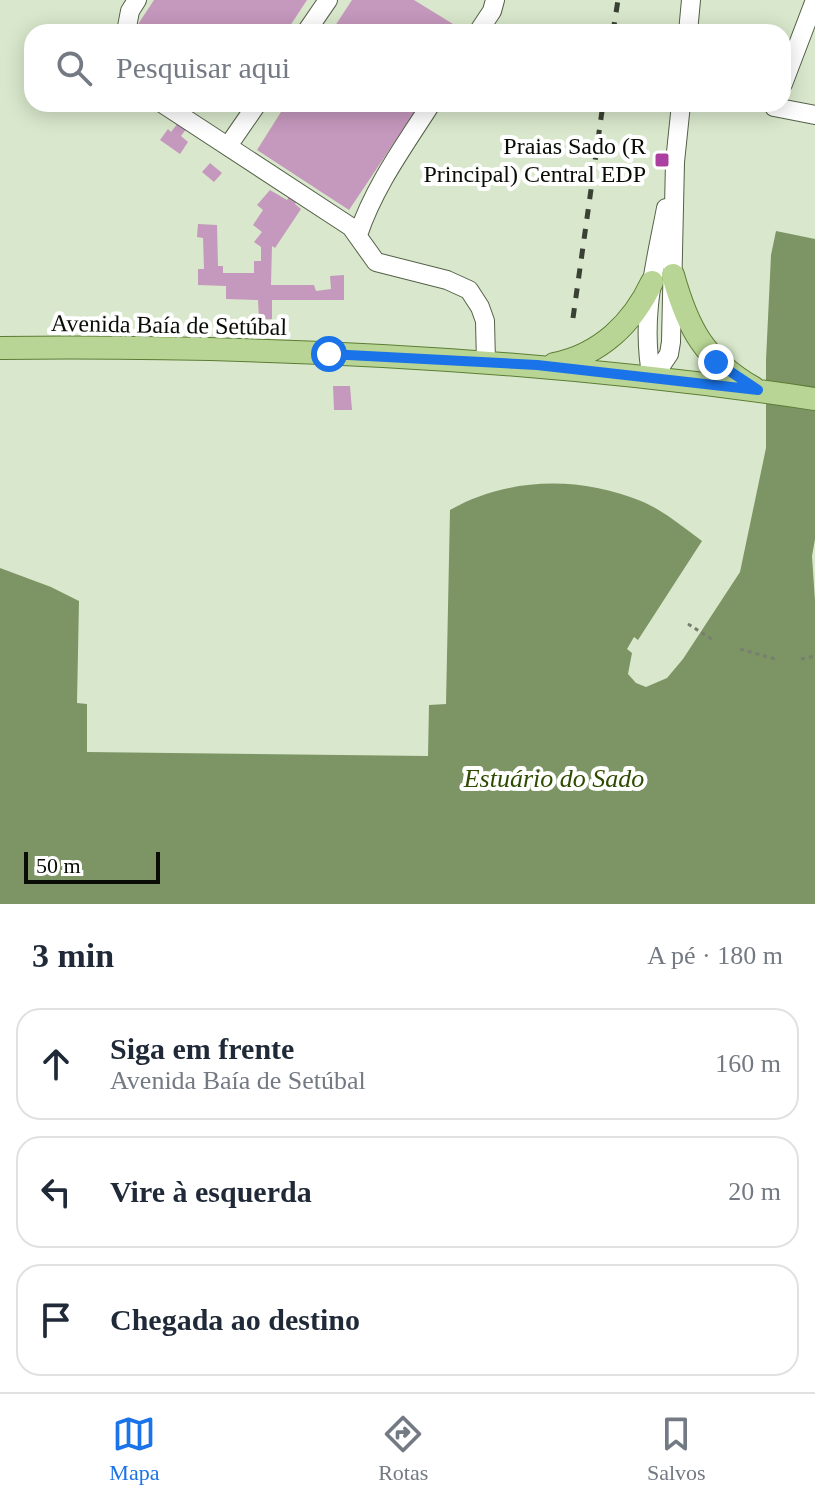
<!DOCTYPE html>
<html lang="pt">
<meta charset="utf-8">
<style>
:root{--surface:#fff;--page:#f6f6f7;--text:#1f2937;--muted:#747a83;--line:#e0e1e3;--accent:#1a73e8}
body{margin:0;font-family:"Times New Roman",serif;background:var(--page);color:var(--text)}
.scale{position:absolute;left:24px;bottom:20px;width:136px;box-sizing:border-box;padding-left:8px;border:4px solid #090d05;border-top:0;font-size:22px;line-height:28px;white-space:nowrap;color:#090d05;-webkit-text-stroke:6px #fff;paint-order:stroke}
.stop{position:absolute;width:24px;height:24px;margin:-18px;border:6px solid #1a73e8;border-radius:50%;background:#fff}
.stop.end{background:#1a73e8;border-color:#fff;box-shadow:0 2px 8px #0008}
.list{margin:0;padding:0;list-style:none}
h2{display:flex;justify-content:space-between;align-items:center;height:104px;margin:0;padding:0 32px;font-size:34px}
h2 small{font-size:26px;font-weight:400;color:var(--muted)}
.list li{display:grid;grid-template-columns:52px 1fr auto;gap:24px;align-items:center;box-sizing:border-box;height:112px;margin:0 16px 16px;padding:0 16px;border:2px solid var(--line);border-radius:24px}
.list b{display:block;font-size:30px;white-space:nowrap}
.list p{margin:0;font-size:26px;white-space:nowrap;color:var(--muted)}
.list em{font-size:26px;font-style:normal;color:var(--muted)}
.icon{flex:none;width:44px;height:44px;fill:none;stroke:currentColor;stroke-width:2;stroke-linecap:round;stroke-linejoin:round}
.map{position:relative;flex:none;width:815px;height:904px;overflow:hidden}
.search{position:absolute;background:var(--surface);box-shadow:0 4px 20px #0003;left:24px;right:24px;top:24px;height:88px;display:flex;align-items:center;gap:20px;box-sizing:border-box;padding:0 28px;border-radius:24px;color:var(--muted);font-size:30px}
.sheet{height:488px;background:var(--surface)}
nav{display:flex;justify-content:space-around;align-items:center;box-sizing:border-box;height:112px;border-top:2px solid var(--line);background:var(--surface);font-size:22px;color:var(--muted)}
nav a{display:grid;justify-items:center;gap:4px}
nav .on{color:var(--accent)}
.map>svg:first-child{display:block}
</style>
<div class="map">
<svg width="815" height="904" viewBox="0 0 815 904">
<rect width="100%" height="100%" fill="#d9e8cc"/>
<path fill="#7d9465" d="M 776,231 L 815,239 L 815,539 L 812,556 L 815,601 L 815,904 L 0,904 L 0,568 L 51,587 L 79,601 L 77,703 L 87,704 L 87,752 L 428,756 L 429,705 L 446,704 L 450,510 C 508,477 579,476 641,501 C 663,510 683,527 702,541 L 638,640 L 634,637 L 627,649 L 632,653 L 628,674 L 636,683 L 646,687 L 667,678 L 683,659 L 740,572 L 766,448 L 766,360 L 771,255 Z"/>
<path fill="#c598bd" d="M 154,0 L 307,0 L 286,32 L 133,32 Z
M 352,0 L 414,0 L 466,32 L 331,32 Z
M 286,104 L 420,104 L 349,210 L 257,150 Z
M 178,123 L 187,128 L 181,136 L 188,142 L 180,154 L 160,140 L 168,129 L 171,132 Z
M 210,163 L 222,173 L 214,182 L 202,172 Z
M 270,190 L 287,200 L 291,194 L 298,199 L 295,204 L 301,209 L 275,248 L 272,246 L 271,285 L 314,285 L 316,291 L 331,289 L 330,276 L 344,275 L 344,300 L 272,300 L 272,319 L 259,320 L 258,300 L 226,299 L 226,286 L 198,285 L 198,269 L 204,269 L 203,238 L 197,237 L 198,224 L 217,225 L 218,266 L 223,266 L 223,273 L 254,273 L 254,261 L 261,261 L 261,247 L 254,242 L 262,232 L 253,225 L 263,210 L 257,205 Z
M 333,386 L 350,386 L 352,410 L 334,410 Z"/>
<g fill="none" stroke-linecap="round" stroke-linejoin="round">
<defs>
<path id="minor" d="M 126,32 L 130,11 L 137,0
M 306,32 L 328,0
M 478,32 L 492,11 L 495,0
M 688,32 L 691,0
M 783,84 L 815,0
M 163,104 L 351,227 L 376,262 L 447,280 L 469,290 L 480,307 L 485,321 L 486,362
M 775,104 L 774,107 L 815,115
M 228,146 L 257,104
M 358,235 C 374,187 404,146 431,104
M 652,379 L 669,354 L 671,342 L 675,162 L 681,104
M 652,379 C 640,319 655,266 666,208"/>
<path id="major" d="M 673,275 C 688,329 704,359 754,388
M 0,348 C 272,345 546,359 815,399
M 554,364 C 600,355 633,323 652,282"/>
</defs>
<use href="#minor" stroke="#546148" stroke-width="20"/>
<use href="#major" stroke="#5c7d35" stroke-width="24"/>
<path stroke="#77806e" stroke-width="3" stroke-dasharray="4 4" stroke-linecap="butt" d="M 688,624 L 715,641
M 740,649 L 775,659
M 801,659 L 815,656"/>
<use href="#minor" stroke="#fff" stroke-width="18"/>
<use href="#major" stroke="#b8d595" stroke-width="22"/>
<path stroke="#3a4034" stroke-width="5" stroke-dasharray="10 10" stroke-linecap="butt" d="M 613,32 L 618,0
M 573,318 L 603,104"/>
</g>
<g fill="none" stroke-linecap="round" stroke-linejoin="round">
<path stroke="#1a73e8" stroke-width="10" d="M 329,354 L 537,365 L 758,390 L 716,362"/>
</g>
<rect fill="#ac40a0" stroke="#fff" stroke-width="3" x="654" y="152" width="16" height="16" rx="4"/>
<g text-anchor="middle" stroke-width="8" stroke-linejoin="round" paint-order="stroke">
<g font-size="24" fill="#090d05" stroke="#fff" text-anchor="end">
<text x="646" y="154">Praias Sado (R<tspan x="646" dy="28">Principal) Central EDP</tspan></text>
</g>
<g font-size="24" fill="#090d05" stroke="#fff">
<text transform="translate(169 325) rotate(1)" y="8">Avenida Baía de Setúbal</text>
</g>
<g font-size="26" font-style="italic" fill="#2f4b00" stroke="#fff">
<text x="554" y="787">Estuário do Sado</text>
</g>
</g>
</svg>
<div class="scale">50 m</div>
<div class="stop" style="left:329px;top:354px"></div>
<div class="stop end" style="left:716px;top:362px"></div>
<div class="search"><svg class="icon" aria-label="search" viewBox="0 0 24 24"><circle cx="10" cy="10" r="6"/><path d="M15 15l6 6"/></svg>Pesquisar aqui</div>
</div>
<section class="sheet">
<h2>3 min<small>A pé · 180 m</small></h2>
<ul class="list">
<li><svg class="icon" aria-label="ahead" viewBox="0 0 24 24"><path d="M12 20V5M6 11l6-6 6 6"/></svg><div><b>Siga em frente</b><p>Avenida Baía de Setúbal</p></div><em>160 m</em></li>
<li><svg class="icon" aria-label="left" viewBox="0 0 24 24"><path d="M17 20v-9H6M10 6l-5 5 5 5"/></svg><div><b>Vire à esquerda</b></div><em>20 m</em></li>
<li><svg class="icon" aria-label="arrive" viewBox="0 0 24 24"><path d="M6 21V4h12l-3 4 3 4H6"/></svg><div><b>Chegada ao destino</b></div></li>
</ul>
</section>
<nav>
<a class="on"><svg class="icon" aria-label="map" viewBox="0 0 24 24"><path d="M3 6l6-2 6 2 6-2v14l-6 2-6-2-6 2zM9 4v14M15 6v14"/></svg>Mapa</a>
<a><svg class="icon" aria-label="directions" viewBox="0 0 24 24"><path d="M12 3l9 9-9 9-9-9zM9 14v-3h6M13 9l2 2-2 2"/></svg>Rotas</a>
<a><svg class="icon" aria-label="saved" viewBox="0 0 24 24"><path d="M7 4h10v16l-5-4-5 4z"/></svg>Salvos</a>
</nav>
